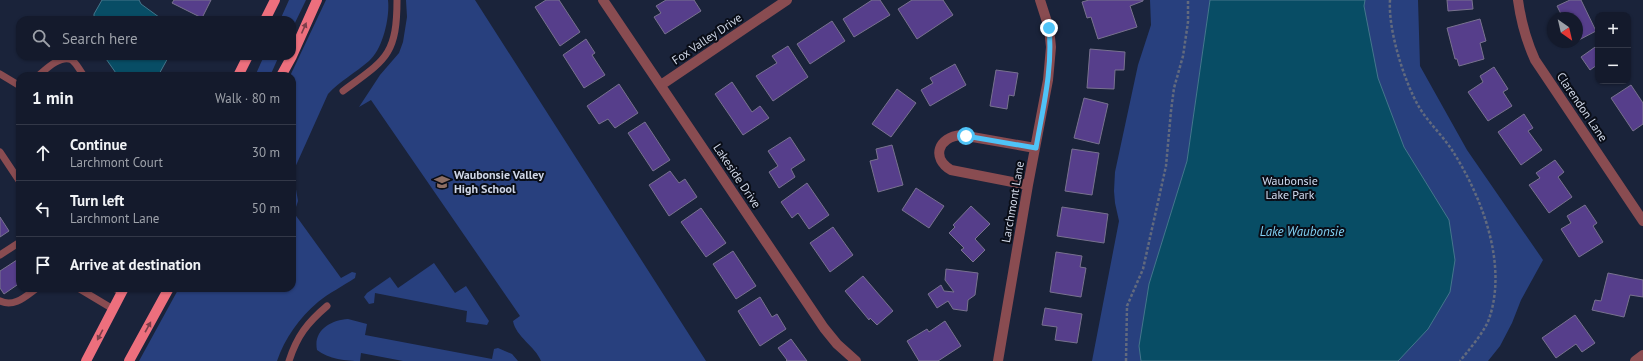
<!DOCTYPE html>
<meta charset="utf-8">
<style>
:root{--surface:#141a2c;--page:#1d2334;--text:#f1f3f6;--muted:#9da1a9;--line:#333848}
body{margin:0;font-family:"PT Sans",sans-serif;background:var(--page);color:var(--text)}
.controls{position:absolute;right:12px;top:12px;display:grid;overflow:hidden;border-radius:8px;box-shadow:0 1px 3px #0004}
.controls button{width:36px;height:36px;display:grid;place-items:center;padding:0;border:0;border-bottom:1px solid var(--line);background:var(--surface);color:var(--text);font:20px sans-serif}
.compass{position:absolute;left:1547px;top:12px;width:36px;height:36px;border-radius:50%;background:var(--surface);box-shadow:0 1px 3px #0004;rotate:146deg}
.stop{position:absolute;width:12px;height:12px;margin:-9px;border:3px solid #4fc3f7;border-radius:50%;background:#fff}
.stop.end{background:#4fc3f7;border-color:#fff;box-shadow:0 1px 4px #0008}
.list{margin:0;padding:0;list-style:none}
h2{display:flex;justify-content:space-between;align-items:center;height:52px;margin:0;padding:0 16px;font-size:17px}
h2 small{font-size:13px;font-weight:400;color:var(--muted)}
.list li{display:grid;grid-template-columns:26px 1fr auto;gap:12px;align-items:center;box-sizing:border-box;height:56px;padding:0 16px;border-top:1px solid var(--line)}
.list b{display:block;font-size:15px;white-space:nowrap}
.list p{margin:0;font-size:13px;white-space:nowrap;color:var(--muted)}
.list em{font-size:13px;font-style:normal;color:var(--muted)}
.icon{flex:none;width:22px;height:22px;fill:none;stroke:currentColor;stroke-width:2;stroke-linecap:round;stroke-linejoin:round}
.map{position:relative;flex:none;width:1643px;height:361px;overflow:hidden}
.search{position:absolute;background:var(--surface);box-shadow:0 1px 3px #0004;left:16px;top:16px;width:280px;height:44px;display:flex;align-items:center;gap:10px;box-sizing:border-box;padding:0 14px;border-radius:12px;color:var(--muted);font-size:15px}
.panel{position:absolute;background:var(--surface);box-shadow:0 1px 3px #0004;left:16px;top:72px;width:280px;height:220px;border-radius:12px}
.map>svg:first-child{display:block}
</style>
<div class="map">
<svg width="1643" height="361" viewBox="0 0 1643 361">
<rect width="100%" height="100%" fill="#1a233a"/>
<path fill="#28407e" d="M 289,0 L 306,0 L 292,29 L 292,20 L 280,20 Z
M 326,0 L 388,0 C 390,17 383,49 369,61 C 355,73 340,81 328,94 L 293,172 L 298,201 L 294,213 L 341,278 L 352,272 L 356,273 L 355,278 C 343,286 329,293 318,302 C 299,318 285,338 277,361 L 139,361 L 179,288 L 292,288 L 292,76 L 290,76 Z
M 406,0 L 475,0 L 706,361 L 541,361 C 535,346 516,337 513,321 L 520,316 L 371,100 L 359,107 L 380,75 L 399,53 L 403,42 L 407,17 Z
M 1150,0 L 1418,0 L 1420,66 L 1467,150 L 1543,260 L 1521,300 L 1512,323 L 1500,346 L 1488,361 L 1092,361 L 1119,221 L 1115,203 L 1114,191 L 1115,172 L 1138,65 L 1151,25 Z
M 264,56 L 279,56 L 270,76 L 255,76 Z
M 434,263 L 455,293 L 466,286 L 489,321 L 487,325 L 466,322 L 467,311 L 375,293 L 374,303 L 369,304 L 364,297 L 367,293 L 390,277 L 398,288 Z
M 348,319 L 367,324 L 365,335 L 492,359 L 494,349 L 498,348 L 512,354 L 518,361 L 403,361 L 361,353 L 360,361 C 347,361 328,359 317,350 C 313,330 331,320 348,319 Z"/>
<path fill="#084d65" stroke="#44768c" d="M 102,0 L 139,0 L 141,4 L 163,20 L 94,20 L 94,14 Z
M 1210,0 L 1365,0 L 1364,6 L 1378,78 L 1404,147 L 1449,220 L 1455,260 L 1450,292 L 1428,329 L 1398,361 L 1141,361 L 1139,346 L 1149,284 L 1187,161 Z
M 104,56 L 169,56 L 158,76 L 118,76 Z"/>
<path fill="#563e8b" stroke="#78728f" d="M 174,0 L 211,0 L 202,18 L 172,3 Z
M 546,0 L 559,0 L 580,32 L 560,46 L 535,7 Z
M 666,0 L 694,0 L 701,11 L 665,34 L 654,17 L 661,13 L 656,6 Z
M 872,0 L 880,0 L 890,15 L 854,37 L 843,19 Z
M 912,0 L 943,0 L 953,15 L 917,39 L 898,9 Z
M 1089,0 L 1143,0 L 1143,1 L 1130,6 L 1137,27 L 1098,39 L 1091,17 L 1087,18 L 1082,2 Z
M 1447,0 L 1472,0 L 1473,9 L 1448,11 Z
M 1570,0 L 1581,0 L 1596,31 L 1577,41 L 1577,18 L 1563,18 L 1557,6 Z
M 1480,19 L 1486,41 L 1480,43 L 1484,59 L 1459,66 L 1457,59 L 1455,59 L 1447,28 Z
M 832,21 L 845,41 L 810,64 L 797,44 Z
M 586,39 L 595,53 L 592,55 L 605,75 L 584,88 L 563,55 Z
M 1598,45 L 1598,67 L 1597,65 L 1590,70 L 1581,57 Z
M 788,46 L 808,77 L 773,101 L 756,76 L 777,63 L 772,56 Z
M 1090,49 L 1125,52 L 1124,70 L 1115,70 L 1114,89 L 1087,88 Z
M 955,64 L 966,85 L 930,106 L 921,90 L 933,83 L 930,78 Z
M 1494,67 L 1508,89 L 1503,92 L 1512,106 L 1488,121 L 1468,92 L 1483,82 L 1480,76 Z
M 996,70 L 1018,73 L 1014,96 L 1009,95 L 1007,109 L 990,106 Z
M 732,82 L 752,112 L 760,106 L 769,118 L 743,135 L 715,94 Z
M 619,84 L 638,113 L 615,128 L 608,119 L 599,124 L 587,106 Z
M 1631,85 L 1643,103 L 1643,124 L 1633,131 L 1611,98 Z
M 897,89 L 916,103 L 891,137 L 872,124 Z
M 1084,98 L 1108,104 L 1099,144 L 1074,138 Z
M 1524,114 L 1533,128 L 1528,131 L 1542,150 L 1521,165 L 1498,132 Z
M 645,122 L 670,160 L 653,171 L 628,133 Z
M 790,137 L 805,160 L 791,169 L 795,177 L 779,188 L 769,172 L 778,166 L 768,151 Z
M 892,145 L 903,185 L 878,192 L 870,161 L 878,159 L 876,149 Z
M 1072,149 L 1099,153 L 1092,195 L 1065,191 Z
M 1555,160 L 1564,172 L 1558,177 L 1572,197 L 1549,213 L 1529,185 L 1540,178 L 1536,173 Z
M 670,171 L 679,183 L 685,179 L 697,197 L 669,216 L 649,185 Z
M 807,183 L 829,215 L 809,229 L 798,213 L 792,218 L 781,202 Z
M 916,188 L 944,206 L 929,228 L 902,210 Z
M 1585,205 L 1597,223 L 1593,226 L 1603,242 L 1579,257 L 1561,229 L 1571,223 L 1567,216 Z
M 971,206 L 990,224 L 975,239 L 985,250 L 973,262 L 961,250 L 964,248 L 949,233 L 955,227 L 953,225 Z
M 1062,207 L 1108,214 L 1104,243 L 1057,236 Z
M 701,208 L 726,243 L 706,257 L 681,222 Z
M 0,217 L 9,231 L 0,237 Z
M 833,227 L 853,255 L 830,272 L 810,243 Z
M 733,251 L 756,286 L 736,299 L 713,264 Z
M 1056,252 L 1082,256 L 1080,267 L 1086,268 L 1081,297 L 1050,292 Z
M 20,258 L 20,283 L 4,294 L 0,288 L 0,271 Z
M 946,269 L 978,273 L 975,295 L 968,300 L 967,311 L 953,309 L 948,301 L 937,308 L 928,294 L 941,285 L 944,291 L 954,292 L 945,280 Z
M 1608,273 L 1643,280 L 1643,297 L 1630,295 L 1624,317 L 1592,310 L 1595,300 L 1601,301 Z
M 863,276 L 893,311 L 877,325 L 870,318 L 869,320 L 845,291 Z
M 760,297 L 772,317 L 777,314 L 786,329 L 760,346 L 738,311 Z
M 1045,308 L 1082,314 L 1077,343 L 1055,340 L 1057,327 L 1042,325 Z
M 1575,315 L 1595,343 L 1582,352 L 1576,344 L 1556,358 L 1542,338 Z
M 945,321 L 961,346 L 938,361 L 919,361 L 907,341 L 927,329 L 929,332 Z
M 791,339 L 807,361 L 786,361 L 787,360 L 778,348 Z"/>
<g fill="none" stroke-linecap="round" stroke-linejoin="round">
<path stroke="#626a7e" stroke-width="2.5" stroke-dasharray="3 2" stroke-linecap="butt" d="M 1390,0 C 1388,30 1404,81 1419,107 C 1428,122 1442,135 1452,150 C 1482,197 1508,264 1489,319 C 1485,331 1468,351 1460,361
M 1126,361 L 1127,306 L 1143,269 L 1166,166 L 1171,111 L 1174,88 L 1183,56 L 1188,22 L 1188,0"/>
<path stroke="#894c51" stroke-width="7" d="M 0,74 L 20,86
M 38,76 C 45,70 61,54 72,60 C 77,64 80,71 84,76
M 343,91 C 385,60 397,56 397,0
M 0,152 L 20,182
M 0,255 L 20,242
M 78,288 L 113,309
M 114,288 L 122,292
M 0,301 C 14,308 26,296 37,288
M 289,361 C 297,336 307,323 327,306"/>
<path stroke="#894c51" stroke-width="10" d="M 603,0 L 824,328 L 837,344 L 856,361
M 1518,0 C 1521,22 1526,40 1535,60 L 1643,221
M 661,85 L 787,0
M 1028,185 L 951,170 C 931,158 938,137 961,135 L 1035,148
M 998,361 L 1028,185 L 1048,80 L 1051,47 L 1049,28 L 1040,0
M 1635,361 L 1643,355"/>
<path stroke="#ed6f7d" stroke-width="10" d="M 265,20 L 275,0
M 292,56 L 317,0
M 238,76 L 248,56
M 281,76 L 292,56
M 86,361 L 124,288
M 129,361 L 169,288"/>
</g>
<defs><path id="oneway-solid" d="M-6-.8H1V-3.2L6.5 0L1 3.2V.8H-6Z"/></defs>
<g fill="#7b3e4a">
<use href="#oneway-solid" transform="translate(304 28) rotate(-66)"/>
<use href="#oneway-solid" transform="translate(148 327) rotate(-61)"/>
<use href="#oneway-solid" transform="translate(100 335) rotate(118)"/>
</g>
<g fill="none" stroke-linecap="round" stroke-linejoin="round">
<path stroke="#4fc3f7" stroke-width="5" d="M 966,136 L 1036,148 C 1043,107 1053,69 1049,28"/>
</g>
<defs>
<symbol id="school-bare" viewBox="-9 -9 18 18"><path d="M0-5L7-2L0 1L-7-2ZM-4 1L0 2.5L4 1V4Q0 6-4 4Z" fill="#8d6e63" stroke="#090d17" stroke-width="2.5" paint-order="stroke"/></symbol>
</defs>
<g fill-rule="evenodd">
<use href="#school-bare" x="431" y="171" width="22" height="22"/>
</g>
<g text-anchor="middle" stroke-width="4" stroke-linejoin="round" paint-order="stroke">
<g font-size="12" fill="#cfd6e6" stroke="#090d17">
<text transform="translate(707 39) rotate(-34)" y="4">Fox Valley Drive</text>
<text transform="translate(1582 107) rotate(56)" y="4">Clarendon Lane</text>
<text transform="translate(737 176) rotate(56)" y="4">Lakeside Drive</text>
<text transform="translate(1013 202) rotate(-80)" y="4">Larchmont Lane</text>
</g>
<g font-size="12" font-weight="bold" fill="#cfd6e6" stroke="#090d17" text-anchor="start">
<text x="454" y="179">Waubonsie Valley<tspan x="454" dy="14">High School</tspan></text>
</g>
<g font-size="12" fill="#d4def3" stroke="#090d17">
<text x="1290" y="185">Waubonsie<tspan x="1290" dy="14">Lake Park</tspan></text>
</g>
<g font-size="13" font-style="italic" fill="#82d0f3" stroke="#090d17">
<text x="1302" y="236">Lake Waubonsie</text>
</g>
</g>
</svg>
<div class="controls">
<button>+</button>
<button>−</button>
</div>
<svg class="compass" viewBox="-18 -18 36 36"><path d="M0-13l5 13h-10z" fill="#e53935"/><path d="M0 13l5-13h-10z" fill="#9da1a9"/></svg>
<div class="stop" style="left:966px;top:136px"></div>
<div class="stop end" style="left:1049px;top:28px"></div>
<div class="search"><svg class="icon" aria-label="search" viewBox="0 0 24 24"><circle cx="10" cy="10" r="6"/><path d="M15 15l6 6"/></svg>Search here</div>
<section class="panel">
<h2>1 min<small>Walk · 80 m</small></h2>
<ul class="list">
<li><svg class="icon" aria-label="ahead" viewBox="0 0 24 24"><path d="M12 20V5M6 11l6-6 6 6"/></svg><div><b>Continue</b><p>Larchmont Court</p></div><em>30 m</em></li>
<li><svg class="icon" aria-label="left" viewBox="0 0 24 24"><path d="M17 20v-9H6M10 6l-5 5 5 5"/></svg><div><b>Turn left</b><p>Larchmont Lane</p></div><em>50 m</em></li>
<li><svg class="icon" aria-label="arrive" viewBox="0 0 24 24"><path d="M6 21V4h12l-3 4 3 4H6"/></svg><div><b>Arrive at destination</b></div></li>
</ul>
</section>
</div>
